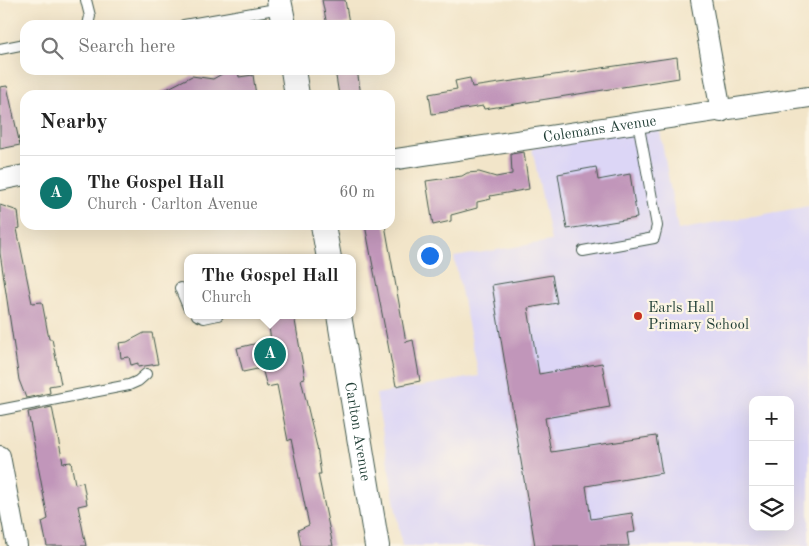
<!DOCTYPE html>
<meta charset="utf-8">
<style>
:root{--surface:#fff;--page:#f2f2f2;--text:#222;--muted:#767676;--line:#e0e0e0;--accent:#0f766e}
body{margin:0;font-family:"Old Standard TT",serif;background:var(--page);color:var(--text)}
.controls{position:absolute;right:15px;bottom:15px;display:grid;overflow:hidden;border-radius:10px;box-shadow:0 5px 20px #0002}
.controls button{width:45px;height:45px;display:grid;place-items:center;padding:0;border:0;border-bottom:1px solid var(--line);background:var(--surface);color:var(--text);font:25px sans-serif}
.you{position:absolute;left:429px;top:255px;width:18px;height:18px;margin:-12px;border:4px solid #fff;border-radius:50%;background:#1a73e8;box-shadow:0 0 0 8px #1a73e833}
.badge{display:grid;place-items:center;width:32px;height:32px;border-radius:50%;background:var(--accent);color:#fff;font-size:16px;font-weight:700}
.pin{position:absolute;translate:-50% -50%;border:2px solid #fff;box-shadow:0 1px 5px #0006}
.popup{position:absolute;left:184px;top:254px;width:172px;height:65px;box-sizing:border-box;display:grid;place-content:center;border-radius:10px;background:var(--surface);filter:drop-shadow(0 1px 4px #0005);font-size:16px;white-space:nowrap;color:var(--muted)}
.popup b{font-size:19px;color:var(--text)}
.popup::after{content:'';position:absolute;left:50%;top:100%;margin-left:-10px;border:10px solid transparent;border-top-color:var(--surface)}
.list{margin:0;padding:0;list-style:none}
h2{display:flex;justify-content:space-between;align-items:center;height:65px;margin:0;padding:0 20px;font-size:21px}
h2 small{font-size:16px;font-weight:400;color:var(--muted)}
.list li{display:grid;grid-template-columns:32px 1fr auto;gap:15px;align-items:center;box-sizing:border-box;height:75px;padding:0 20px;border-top:1px solid var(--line)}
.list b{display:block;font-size:19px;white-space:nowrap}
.list p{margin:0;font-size:16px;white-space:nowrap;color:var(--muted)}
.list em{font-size:16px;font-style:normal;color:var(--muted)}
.icon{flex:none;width:28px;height:28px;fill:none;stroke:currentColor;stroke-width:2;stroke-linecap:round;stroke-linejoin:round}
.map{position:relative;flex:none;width:809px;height:546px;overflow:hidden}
.search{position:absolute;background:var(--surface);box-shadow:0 5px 20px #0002;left:20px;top:20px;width:375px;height:55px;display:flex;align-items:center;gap:12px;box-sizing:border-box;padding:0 18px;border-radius:15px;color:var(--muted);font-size:19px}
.panel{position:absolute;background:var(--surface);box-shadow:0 5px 20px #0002;left:20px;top:90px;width:375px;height:140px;border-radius:15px}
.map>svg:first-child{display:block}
</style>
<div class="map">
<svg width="809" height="546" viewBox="0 0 809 546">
<rect width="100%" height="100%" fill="#fcf5e5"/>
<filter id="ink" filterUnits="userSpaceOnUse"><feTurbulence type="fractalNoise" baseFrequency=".02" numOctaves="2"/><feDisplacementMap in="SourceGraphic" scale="10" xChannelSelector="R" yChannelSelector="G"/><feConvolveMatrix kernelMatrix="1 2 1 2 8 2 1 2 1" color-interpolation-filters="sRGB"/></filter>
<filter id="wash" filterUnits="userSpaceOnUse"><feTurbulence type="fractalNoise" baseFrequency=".0096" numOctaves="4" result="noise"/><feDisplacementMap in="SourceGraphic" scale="20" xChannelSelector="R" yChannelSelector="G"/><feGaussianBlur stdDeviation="1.12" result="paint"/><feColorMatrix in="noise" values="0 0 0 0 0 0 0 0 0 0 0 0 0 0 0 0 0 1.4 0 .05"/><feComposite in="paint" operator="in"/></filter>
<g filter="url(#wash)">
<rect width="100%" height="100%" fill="#f2e5c9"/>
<path fill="#dcd6f6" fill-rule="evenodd" d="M 659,126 L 678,230 L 809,206 L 809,546 L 402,546 L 376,394 L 479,376 L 454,257 L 551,241 L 532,148 ZM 753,400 L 790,400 L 790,527 L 753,527 Z"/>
<g id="blocks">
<path fill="#c196ba" d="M 322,0 L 345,0 L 349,23 L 327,25 Z
M 677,57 L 679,78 L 484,109 L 483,106 L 432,114 L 429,94 L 457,89 L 455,81 L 470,78 L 472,87 Z
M 229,70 L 238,70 L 239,77 L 253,75 L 256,95 L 155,95 L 192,76 L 213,79 Z
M 335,70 L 357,70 L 361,95 L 339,95 Z
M 7,86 L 20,145 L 0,149 L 0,87 Z
M 524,152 L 529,189 L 490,196 L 491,199 L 477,202 L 477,208 L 451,215 L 451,221 L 433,225 L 426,181 L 462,176 L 467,173 L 479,172 L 496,177 L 512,174 L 511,154 Z
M 596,167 L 598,180 L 630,174 L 637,218 L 567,229 L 558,174 Z
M 0,205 L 18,211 L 20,228 L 17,229 L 32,303 L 42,302 L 49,339 L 52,339 L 61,384 L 49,386 L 50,393 L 26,398 L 19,380 L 0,253 Z
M 365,225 L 385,225 L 406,342 L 413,340 L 420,381 L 396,386 Z
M 552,275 L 557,303 L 528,308 L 539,374 L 602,363 L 610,407 L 545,418 L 551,452 L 656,436 L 662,473 L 586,486 L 591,519 L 632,513 L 635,532 L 627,533 L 629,546 L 535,546 L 492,285 Z
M 267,315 L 294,315 L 305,378 L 301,379 L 317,447 L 321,474 L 318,474 L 333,546 L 301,546 L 298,530 L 309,525 L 291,439 L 288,441 L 277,385 L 267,387 L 262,368 L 243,372 L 237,348 L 271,340 Z
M 144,333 L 152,333 L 158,364 L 138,367 L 138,363 L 131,365 L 129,357 L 121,358 L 119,343 L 127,342 Z
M 52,407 L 63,463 L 71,462 L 75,484 L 83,482 L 87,504 L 78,506 L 86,546 L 47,546 L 42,522 L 48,519 L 28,412 Z"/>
</g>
</g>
<g filter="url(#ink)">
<use href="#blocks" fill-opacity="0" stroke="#3f564a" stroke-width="1"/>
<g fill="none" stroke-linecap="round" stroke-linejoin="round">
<defs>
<path id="service" d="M 86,0 L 90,16 L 88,25
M 184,25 L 281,8
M 0,49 L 25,44
M 583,251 L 654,238 L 657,226 L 638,122
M 180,288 L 188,307
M 197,315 L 204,318 L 218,315
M 0,410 L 129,385 L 138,381 L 146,374"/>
<g id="minor">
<path d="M 701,0 L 721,112"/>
<path id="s1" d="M 390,160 L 809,97"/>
<path d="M 0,180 L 25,175"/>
<path d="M 0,456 L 17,546"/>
</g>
<g id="tertiary">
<path d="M 279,0 L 284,25"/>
<path d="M 293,70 L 297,95"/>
<path d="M 323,225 L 329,258"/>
<path id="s2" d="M 339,315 L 377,546"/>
</g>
</defs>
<use href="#service" stroke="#3f564a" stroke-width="12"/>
<use href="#minor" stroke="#3f564a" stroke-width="22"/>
<use href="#tertiary" stroke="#3f564a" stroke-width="26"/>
<use href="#service" stroke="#fff" stroke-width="10"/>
<use href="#minor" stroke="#fff" stroke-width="20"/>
<use href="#tertiary" stroke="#fff" stroke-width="24"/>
</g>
</g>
<circle fill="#c8321e" stroke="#fcf5e5" stroke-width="2" cx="638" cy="316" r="5"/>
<g text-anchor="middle" stroke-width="4.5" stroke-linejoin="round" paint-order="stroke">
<g font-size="15" fill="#1f3d34" stroke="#fcf5e5">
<text dy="5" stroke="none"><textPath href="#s1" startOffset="212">Colemans Avenue</textPath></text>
<text dy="5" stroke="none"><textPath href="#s2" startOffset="118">Carlton Avenue</textPath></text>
</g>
<g font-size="15" fill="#1f3d34" stroke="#fcf5e5" text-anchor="start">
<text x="648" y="312">Earls Hall<tspan x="648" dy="17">Primary School</tspan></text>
</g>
</g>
</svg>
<div class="controls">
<button>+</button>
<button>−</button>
<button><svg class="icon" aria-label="layers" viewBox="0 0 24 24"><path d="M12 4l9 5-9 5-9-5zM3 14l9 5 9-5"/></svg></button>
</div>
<div class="you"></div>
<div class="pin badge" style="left:270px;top:354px">A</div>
<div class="popup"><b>The Gospel Hall</b>Church</div>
<div class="search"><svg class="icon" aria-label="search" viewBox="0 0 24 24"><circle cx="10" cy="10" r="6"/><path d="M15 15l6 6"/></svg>Search here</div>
<section class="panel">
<h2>Nearby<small></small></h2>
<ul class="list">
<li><span class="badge">A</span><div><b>The Gospel Hall</b><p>Church · Carlton Avenue</p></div><em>60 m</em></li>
</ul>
</section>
</div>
